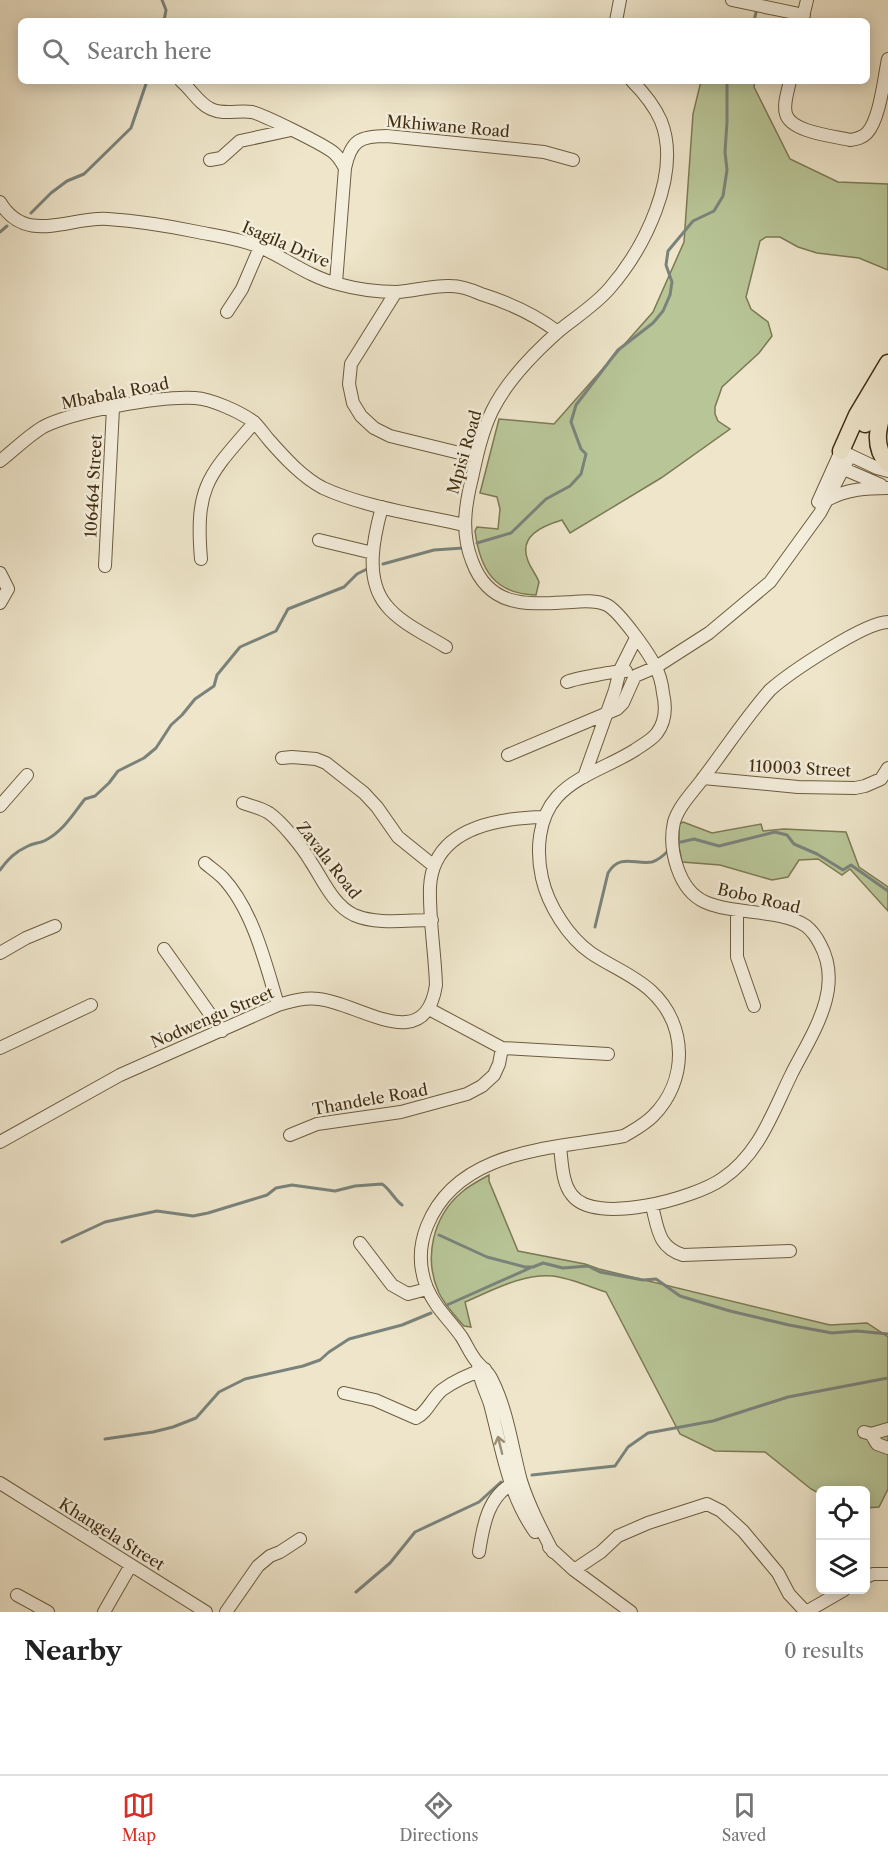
<!DOCTYPE html>
<style>
:root{--surface:#fff;--page:#f6f6f6;--text:#222;--muted:#767676;--line:#e0e0e0;--accent:#d93025}
body{margin:0;font-family:"Libre Caslon Text",serif;background:var(--page);color:var(--text)}
.controls{position:absolute;right:18px;bottom:18px;display:grid;overflow:hidden;border-radius:9px;box-shadow:0 3px 15px #0003}
.controls button{width:54px;height:54px;display:grid;place-items:center;padding:0;border:0;border-bottom:2px solid var(--line);background:var(--surface);color:var(--text);font:30px sans-serif}
.list{margin:0;padding:0;list-style:none}
h2{display:flex;justify-content:space-between;align-items:center;height:78px;margin:0;padding:0 24px;font-size:26px}
h2 small{font-size:20px;font-weight:400;color:var(--muted)}
.icon{flex:none;width:33px;height:33px;fill:none;stroke:currentColor;stroke-width:2;stroke-linecap:round;stroke-linejoin:round}
.map{position:relative;flex:none;width:888px;height:1612px;overflow:hidden}
.search{position:absolute;background:var(--surface);box-shadow:0 3px 15px #0003;left:18px;right:18px;top:18px;height:66px;display:flex;align-items:center;gap:15px;box-sizing:border-box;padding:0 21px;border-radius:9px;color:var(--muted);font-size:22px}
.sheet{height:162px;background:var(--surface)}
nav{display:flex;justify-content:space-around;align-items:center;box-sizing:border-box;height:84px;border-top:2px solid var(--line);background:var(--surface);font-size:16px;color:var(--muted)}
nav a{display:grid;justify-items:center;gap:3px}
nav .on{color:var(--accent)}
.map>svg:first-child{display:block}
</style>
<div class="map">
<svg width="888" height="1612" viewBox="0 0 888 1612">
<rect width="100%" height="100%" fill="#eee5ca"/>
<filter id="stains"><feTurbulence type="fractalNoise" baseFrequency=".00333" numOctaves="4"/><feColorMatrix values="0 0 0 0 .2 0 0 0 0 .09 0 0 0 0 .02 0 0 0 .5 -.17"/></filter>
<radialGradient id="worn" r=".72"><stop offset=".6" stop-color="#630" stop-opacity="0"/><stop offset="1" stop-color="#630" stop-opacity=".3"/></radialGradient>
<path fill="#b8c597" stroke="#7c7a54" stroke-width="1.5" d="M 701,81 L 755,81 L 754,87 L 790,159 L 838,182 L 888,184 L 888,270 L 859,258 L 817,253 L 798,247 L 780,237 L 766,237 L 760,241 L 746,297 L 751,309 L 768,322 L 772,336 L 759,353 L 722,387 L 715,407 L 715,414 L 718,421 L 730,429 L 661,478 L 570,533 L 562,520 C 542,526 518,536 528,561 C 531,569 536,574 539,582 L 536,595 C 494,594 480,569 475,531 L 477,527 L 498,529 L 500,509 L 497,497 L 480,493 L 499,419 L 554,424 L 653,312 L 684,242 L 693,114 Z
M 683,822 L 712,833 L 761,824 L 763,831 L 784,829 L 846,832 L 859,867 L 888,887 L 888,911 L 850,869 L 842,875 L 818,859 L 799,860 L 788,877 L 772,880 L 720,865 L 682,862 L 679,847 L 679,824 Z
M 489,1175 L 489,1181 L 518,1251 L 585,1264 L 599,1269 L 830,1325 L 867,1323 L 888,1337 L 888,1489 L 879,1507 L 866,1508 L 866,1490 L 820,1490 L 820,1494 L 811,1489 L 765,1452 L 715,1451 L 680,1434 L 606,1292 C 590,1287 570,1278 553,1276 C 523,1273 491,1291 465,1302 L 471,1327 L 464,1326 C 455,1316 445,1305 439,1293 C 423,1258 433,1216 462,1192 C 470,1185 480,1180 489,1175 Z"/>
<g fill="none" stroke-linecap="round" stroke-linejoin="round">
<path stroke="#7a837b" stroke-width="3" d="M 162,0 L 166,10 L 164,21
M 754,21 L 757,8
M 31,213 L 51,193 L 67,181 L 84,174 L 131,128 L 147,81
M 0,232 L 7,226
M 477,543 L 511,533 L 546,499 L 570,486 L 581,474 L 586,454 L 581,449 L 571,422 L 576,405 L 618,350 L 653,323 L 663,311 L 670,295 L 672,282 L 666,265 L 668,251 L 693,221 L 714,211 L 723,196 L 727,170 L 725,152 L 727,122 L 727,81
M 383,564 L 434,550 L 463,548
M 681,842 L 694,839 L 719,846 L 775,832 L 787,835 L 794,844 L 817,854 L 843,870 L 851,865 L 888,891
M 0,870 C 8,859 15,852 28,846 C 34,843 41,843 46,840 C 64,830 73,814 85,799 L 95,796 L 109,783 L 118,771 L 144,758 L 156,748 L 171,725 L 182,715 L 195,699 L 214,686 L 217,675 L 240,647 L 276,631 L 288,609 L 344,587 L 357,574 L 367,569
M 595,927 L 608,873 C 620,853 635,865 652,862 C 659,860 664,855 668,851
M 439,1235 L 487,1257 L 525,1267 L 533,1267 L 543,1263 L 563,1268 L 588,1266 L 600,1272 L 643,1280 L 656,1279 L 680,1296 L 730,1311 L 789,1325 L 832,1333 L 857,1331 L 888,1334
M 62,1242 L 105,1222 L 157,1211 L 193,1216 L 208,1213 L 267,1195 L 276,1188 L 292,1185 L 335,1191 L 355,1186 L 382,1184 C 390,1189 394,1199 402,1205
M 447,1305 L 530,1268
M 105,1439 L 153,1432 L 173,1427 L 196,1418 L 219,1392 L 245,1379 L 303,1366 L 320,1360 L 329,1352 L 349,1339 L 402,1325 L 431,1313
M 532,1475 L 615,1466 L 628,1447 L 648,1433 L 713,1421 L 788,1397 L 888,1378
M 356,1592 L 390,1563 L 415,1532 L 479,1502 L 501,1482"/>
<defs>
<path id="minor" d="M 732,0 L 804,15
M 616,21 L 620,0
M 802,21 L 807,0
M 181,81 C 191,89 199,104 211,109 C 223,115 239,110 252,112 C 264,115 325,145 334,153 C 339,157 342,163 345,168
M 790,81 C 788,91 783,104 786,114 C 791,132 833,136 850,140 C 857,139 862,138 867,133 C 880,119 884,78 888,59
M 210,160 L 221,158 L 240,141 L 291,130
M 0,202 C 26,246 70,216 108,219 C 139,221 169,226 198,232 C 219,236 241,239 260,247 C 287,259 309,277 338,284 C 356,289 378,292 397,292 C 415,291 433,285 451,286 C 461,286 472,290 481,294 C 510,303 534,314 558,332
M 336,283 L 345,168 C 351,140 360,136 387,136 L 544,152 L 573,160
M 396,292 L 351,364 L 349,384 L 353,403 L 361,416 L 374,428 L 390,436 L 476,457
M 227,312 L 242,289 L 260,247
M 0,461 C 14,450 28,436 43,427 C 74,411 160,396 195,398 C 212,399 240,412 254,422 C 259,427 264,434 269,440 C 284,457 302,477 323,488 C 364,507 420,515 464,525
M 837,466 L 881,485
M 829,499 C 847,489 867,488 888,488
M 818,502 L 841,451 L 877,468 L 888,471
M 382,507 C 374,536 364,578 386,605 C 400,623 427,635 446,647
M 319,540 L 373,553
M 201,559 C 195,486 208,476 254,423
M 105,566 L 113,408
M 0,573 L 8,589 L 0,603
M 567,682 C 573,679 620,670 626,671
M 508,755 L 617,709 L 623,703 L 635,676 L 656,667 L 709,633 L 770,582 L 820,513 L 850,456
M 282,758 L 292,757 L 316,759 L 326,763 L 364,793 L 377,807 L 398,837 L 434,866
M 584,777 L 615,690 L 620,670 L 636,638
M 703,778 L 798,787 L 855,788 L 865,786 L 881,779 L 888,768
M 243,803 C 251,806 261,808 269,813 C 282,822 303,848 311,862 C 323,880 333,905 354,915 C 377,925 407,920 432,920
M 0,806 L 27,775
M 205,863 C 211,868 218,873 223,878 C 253,910 266,965 278,1005
M 737,911 L 737,957 L 754,1006
M 164,949 L 222,1031
M 0,953 L 26,938 L 55,926
M 429,1009 L 502,1048 L 608,1054
M 0,1048 L 91,1005
M 290,1135 L 317,1124 L 401,1112 L 467,1094 L 482,1086 L 494,1075 L 499,1064 L 502,1048
M 0,1142 L 120,1075 L 278,1005 C 292,1001 305,997 319,999 C 359,1003 425,1057 436,985 C 435,953 429,919 430,887 C 433,828 497,818 544,817
M 560,1147 C 562,1162 562,1183 572,1195 C 595,1226 695,1198 722,1179 C 759,1154 772,1114 791,1075 C 811,1035 845,989 820,944 C 817,938 811,930 806,926 C 782,909 734,915 705,902 C 678,890 668,848 674,822 C 679,805 694,791 704,777 C 726,748 746,717 770,690 C 789,673 865,622 888,622
M 652,1206 C 658,1229 658,1247 683,1255 L 790,1251
M 360,1243 L 392,1285 L 408,1294 L 427,1289
M 478,1364 C 478,1378 486,1391 490,1404 C 502,1449 508,1494 535,1532
M 344,1393 L 375,1400 L 416,1418 C 427,1413 432,1398 442,1390 C 454,1381 470,1374 485,1369
M 864,1432 L 871,1434 L 888,1429
M 871,1434 L 877,1444 L 888,1448
M 0,1483 L 206,1612
M 549,1547 L 574,1570 L 631,1612
M 479,1552 C 483,1526 488,1494 516,1482
M 553,1552 C 541,1529 529,1506 521,1481 C 512,1448 508,1412 492,1380 C 488,1371 484,1370 478,1363 C 471,1356 467,1345 461,1336 C 449,1319 436,1309 427,1288 C 419,1268 419,1246 427,1226 C 458,1148 554,1149 624,1136 C 634,1130 644,1125 653,1116 C 688,1081 688,1025 651,991 C 634,975 610,966 591,953 C 568,937 548,905 542,878 C 536,851 538,818 557,797 C 577,775 610,766 635,750 C 642,745 652,740 657,733 C 666,721 666,706 663,693 C 662,684 659,673 655,666 C 649,653 619,611 607,605 C 597,600 583,601 572,602 C 530,604 490,610 472,561 C 461,533 465,506 472,478 C 477,455 482,432 492,411 C 507,380 535,352 560,330 C 576,317 595,305 609,289 C 644,249 682,174 661,121 C 654,105 644,93 632,81
M 574,1570 L 601,1552 L 618,1536 L 648,1523 L 707,1504 L 721,1511 L 743,1531 L 778,1573 L 789,1594 L 806,1612
M 866,1577 L 873,1574 L 888,1574
M 17,1595 L 48,1612
M 104,1612 L 131,1565
M 226,1612 L 258,1566 L 270,1556 L 280,1552 L 300,1539
M 806,1612 L 844,1590"/>
<path id="major" d="M 886,402 C 879,424 871,445 888,464
M 865,424 L 888,387
M 841,451 L 857,415 L 888,363"/>
</defs>
<use href="#minor" stroke="#6c5c3e" stroke-width="14"/>
<use href="#major" stroke="#412e10" stroke-width="19"/>
<use href="#minor" stroke="#f4eedd" stroke-width="12"/>
<use href="#major" stroke="#eee5ca" stroke-width="16"/>
</g>
<defs><path id="oneway-shaft" d="M-6 0H5M1.5-3L5.5 0L1.5 3" fill="none" stroke-width="1.6" stroke-linecap="round" stroke-linejoin="round" transform="scale(1.5)"/></defs>
<use stroke="#9a8e76" href="#oneway-shaft" transform="translate(500 1445) rotate(-104)"/>
<g text-anchor="middle" stroke-width="5" stroke-linejoin="round" paint-order="stroke">
<g font-size="16" fill="#412e10" stroke="#f4eedd">
<text transform="translate(448 126) rotate(5)" y="6">Mkhiwane Road</text>
<text transform="translate(286 244) rotate(23)" y="6">Isagila Drive</text>
<text transform="translate(115 393) rotate(-11)" y="6">Mbabala Road</text>
<text transform="translate(464 452) rotate(-74)" y="6">Mpisi Road</text>
<text transform="translate(93 486) rotate(-87)" y="6">106464 Street</text>
<text transform="translate(800 768) rotate(3)" y="6">110003 Street</text>
<text transform="translate(329 860) rotate(52)" y="6">Zavala Road</text>
<text transform="translate(759 898) rotate(13)" y="6">Bobo Road</text>
<text transform="translate(212 1017) rotate(-23)" y="6">Nodwengu Street</text>
<text transform="translate(370 1099) rotate(-10)" y="6">Thandele Road</text>
<text transform="translate(112 1534) rotate(32)" y="6">Khangela Street</text>
</g>
</g>
<rect width="100%" height="100%" filter="url(#stains)"/>
<rect width="100%" height="100%" fill="url(#worn)"/>
</svg>
<div class="controls">
<button><svg class="icon" aria-label="locate" viewBox="0 0 24 24"><circle cx="12" cy="12" r="6"/><path d="M12 2v4M12 18v4M2 12h4M18 12h4"/></svg></button>
<button><svg class="icon" aria-label="layers" viewBox="0 0 24 24"><path d="M12 4l9 5-9 5-9-5zM3 14l9 5 9-5"/></svg></button>
</div>
<div class="search"><svg class="icon" aria-label="search" viewBox="0 0 24 24"><circle cx="10" cy="10" r="6"/><path d="M15 15l6 6"/></svg>Search here</div>
</div>
<section class="sheet">
<h2>Nearby<small>0 results</small></h2>
<ul class="list">
</ul>
</section>
<nav>
<a class="on"><svg class="icon" aria-label="map" viewBox="0 0 24 24"><path d="M3 6l6-2 6 2 6-2v14l-6 2-6-2-6 2zM9 4v14M15 6v14"/></svg>Map</a>
<a><svg class="icon" aria-label="directions" viewBox="0 0 24 24"><path d="M12 3l9 9-9 9-9-9zM9 14v-3h6M13 9l2 2-2 2"/></svg>Directions</a>
<a><svg class="icon" aria-label="saved" viewBox="0 0 24 24"><path d="M7 4h10v16l-5-4-5 4z"/></svg>Saved</a>
</nav>
